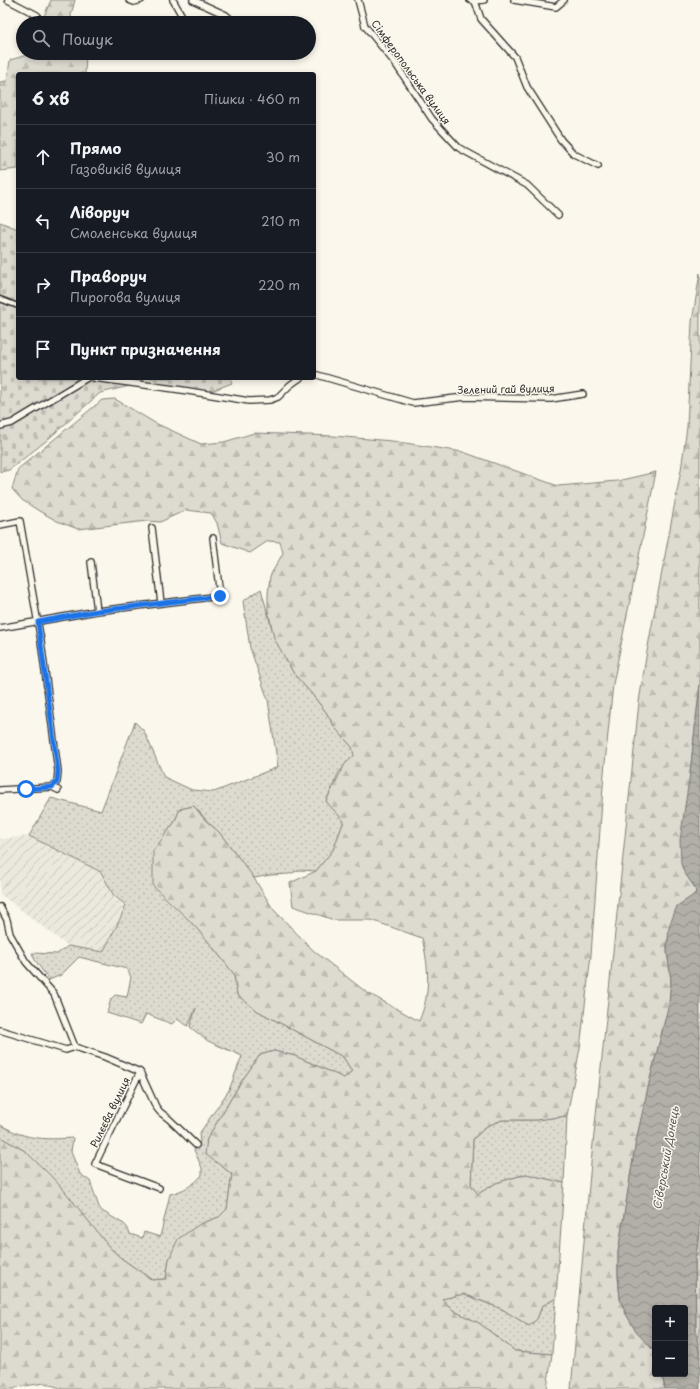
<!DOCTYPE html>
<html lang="uk">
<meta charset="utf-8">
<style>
:root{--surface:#171b24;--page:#242831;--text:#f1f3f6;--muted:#9ea1a6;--line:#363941}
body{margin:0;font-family:"Playpen Sans",sans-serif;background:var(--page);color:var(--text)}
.controls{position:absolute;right:12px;bottom:12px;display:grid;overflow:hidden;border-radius:4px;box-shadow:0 2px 6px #0003}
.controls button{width:36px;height:36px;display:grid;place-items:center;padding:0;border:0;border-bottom:1px solid var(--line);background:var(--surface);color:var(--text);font:20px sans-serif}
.stop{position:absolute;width:12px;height:12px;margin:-9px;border:3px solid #1a73e8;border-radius:50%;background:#fff}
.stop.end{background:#1a73e8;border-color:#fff;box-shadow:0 1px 4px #0008}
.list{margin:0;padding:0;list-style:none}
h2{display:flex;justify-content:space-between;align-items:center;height:52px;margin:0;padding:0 16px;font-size:17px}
h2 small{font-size:13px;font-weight:400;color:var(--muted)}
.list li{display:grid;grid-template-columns:26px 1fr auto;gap:12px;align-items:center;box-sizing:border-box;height:64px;padding:0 16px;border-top:1px solid var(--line)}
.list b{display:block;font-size:15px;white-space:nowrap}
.list p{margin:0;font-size:13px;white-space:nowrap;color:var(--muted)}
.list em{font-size:13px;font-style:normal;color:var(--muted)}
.icon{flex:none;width:22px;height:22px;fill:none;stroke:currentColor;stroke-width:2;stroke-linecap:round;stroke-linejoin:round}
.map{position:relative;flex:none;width:700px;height:1389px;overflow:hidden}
.search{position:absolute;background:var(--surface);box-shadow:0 2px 6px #0003;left:16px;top:16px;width:300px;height:44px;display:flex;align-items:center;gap:10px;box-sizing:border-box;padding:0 14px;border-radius:22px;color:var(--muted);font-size:15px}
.panel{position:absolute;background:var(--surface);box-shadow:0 2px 6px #0003;left:16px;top:72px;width:300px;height:308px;border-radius:4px}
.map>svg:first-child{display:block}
</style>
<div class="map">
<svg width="700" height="1389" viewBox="0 0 700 1389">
<defs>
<pattern id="industrial-furrows" width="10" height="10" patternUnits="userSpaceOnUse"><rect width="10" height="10" fill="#ebe8de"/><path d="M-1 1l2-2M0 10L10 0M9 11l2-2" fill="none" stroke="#cac7bf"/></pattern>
<pattern id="grass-dots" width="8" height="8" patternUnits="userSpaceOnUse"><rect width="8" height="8" fill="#dddad0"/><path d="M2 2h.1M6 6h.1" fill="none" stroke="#bebbb3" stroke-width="1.8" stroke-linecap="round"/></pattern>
<pattern id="forest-firs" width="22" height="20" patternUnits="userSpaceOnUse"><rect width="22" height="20" fill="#dddad0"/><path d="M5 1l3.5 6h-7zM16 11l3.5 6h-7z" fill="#bebbb3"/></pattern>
<pattern id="cemetery-stones" width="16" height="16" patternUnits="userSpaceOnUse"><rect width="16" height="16" fill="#dddad0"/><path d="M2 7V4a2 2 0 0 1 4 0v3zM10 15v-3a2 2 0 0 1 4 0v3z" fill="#bebbb3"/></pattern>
<pattern id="water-waves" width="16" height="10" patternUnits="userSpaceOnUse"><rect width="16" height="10" fill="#b1afa7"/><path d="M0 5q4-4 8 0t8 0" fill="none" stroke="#908f88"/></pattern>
</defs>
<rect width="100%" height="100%" fill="#fbf7ec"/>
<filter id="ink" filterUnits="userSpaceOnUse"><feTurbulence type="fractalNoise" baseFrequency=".025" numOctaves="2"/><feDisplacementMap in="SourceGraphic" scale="8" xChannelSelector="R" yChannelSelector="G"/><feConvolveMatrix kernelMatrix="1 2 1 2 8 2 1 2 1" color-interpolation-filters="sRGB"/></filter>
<g filter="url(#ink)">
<path fill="url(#industrial-furrows)" d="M 29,836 L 101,872 L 115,899 L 126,905 L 103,952 L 68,946 L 0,894 L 0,839 Z"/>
<path fill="url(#grass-dots)" stroke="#84827e" d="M 261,589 L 272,629 L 294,674 L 311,693 L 326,712 L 334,726 L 352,747 L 355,756 L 339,772 L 326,801 L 344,821 L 333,850 L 316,871 L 300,870 L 289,874 L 271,875 L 254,878 L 219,832 L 210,824 L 194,806 L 180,809 L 174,823 L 164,836 L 189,920 L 207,940 L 234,974 L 237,995 L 256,1010 L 343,1057 L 352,1071 L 344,1078 L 295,1056 L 274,1051 L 260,1055 L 241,1082 L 207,1139 L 206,1154 L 232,1174 L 227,1209 L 219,1217 L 200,1224 L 169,1259 L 166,1279 L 152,1280 L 121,1258 L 110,1248 L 71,1201 L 25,1151 L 0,1137 L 0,1125 C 7,1128 15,1133 23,1135 C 40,1140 56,1139 73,1138 L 71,1152 L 80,1174 L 90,1181 L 99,1207 L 102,1211 L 124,1224 L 127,1227 L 130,1234 L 142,1238 L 144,1232 L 160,1237 L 170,1194 C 183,1191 194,1185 202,1175 L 202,1168 L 194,1150 L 200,1142 L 199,1134 L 229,1090 L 242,1056 L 208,1041 L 190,1027 L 196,1008 L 188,1026 L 177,1019 L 172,1024 L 146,1014 L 141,1024 L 107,1013 L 111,999 L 115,995 L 127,997 L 131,977 L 127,969 L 79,957 L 61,975 L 49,980 L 35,960 L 32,953 L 57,954 L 68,946 L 103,952 L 119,921 L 126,905 L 114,896 L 101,872 L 29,836 L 51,798 L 101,811 L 135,722 L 144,731 L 164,777 L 192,790 L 214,792 L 278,767 L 268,700 L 250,648 L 243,601 Z
M 567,1116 L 564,1183 L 526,1174 L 496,1183 L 478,1194 L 471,1185 L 473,1139 L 487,1126 L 502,1120 L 536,1120 Z
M 463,1294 L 502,1309 L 529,1326 L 537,1319 L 542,1306 L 556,1298 L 552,1354 L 515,1351 L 479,1323 L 454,1311 L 441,1299 Z"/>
<path fill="url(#forest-firs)" stroke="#84827e" d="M 51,0 L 75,0 L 71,15 L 72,23 L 41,23 Z
M 31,53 L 86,53 L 85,74 L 18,74 L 18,169 L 0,171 L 0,82 L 7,81 L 10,60 L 24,56 Z
M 700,273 L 700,684 L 690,773 L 684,871 L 695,888 L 696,892 L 692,896 L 667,941 L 667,951 L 671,980 L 669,1004 L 650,1079 L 636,1141 L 618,1252 L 618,1276 L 620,1299 L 626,1314 L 655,1352 L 655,1374 L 662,1374 L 665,1389 L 571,1389 L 591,1163 L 639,702 L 646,657 L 681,470 L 687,427 L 692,322 Z
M 115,399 L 155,423 L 201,444 L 224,442 L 254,433 L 333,436 L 392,441 L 463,452 L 558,486 L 617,481 L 656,472 L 613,684 L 604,773 L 591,955 L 580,1048 L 567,1116 L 536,1120 L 502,1120 L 487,1126 L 473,1139 L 471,1185 L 478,1194 L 496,1183 L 526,1174 L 564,1183 L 556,1298 L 542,1306 L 537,1319 L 529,1326 L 502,1309 L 464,1294 L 442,1299 L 454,1311 L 479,1323 L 515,1351 L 552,1354 L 547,1389 L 63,1389 L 45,1383 L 17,1387 L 15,1389 L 0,1389 L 0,1137 L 25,1151 L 49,1174 L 63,1189 L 110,1248 L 121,1258 L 152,1280 L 166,1279 L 169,1259 L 178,1239 L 200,1224 L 219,1217 L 227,1209 L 232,1174 L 205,1154 L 207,1139 L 241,1082 L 260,1055 L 274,1051 L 295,1056 L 344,1078 L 352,1071 L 343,1057 L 256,1010 L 237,995 L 234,974 L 207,940 L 189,920 L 153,886 L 153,851 L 174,823 L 180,809 L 194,806 L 205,820 L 219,832 L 252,875 L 273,909 L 314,951 L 366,992 L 419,1021 C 431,993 429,967 422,938 L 371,920 L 334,920 L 293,906 L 290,883 L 316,871 L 333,850 L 344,821 L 330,806 L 326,801 L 345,764 L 354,756 L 352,747 L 336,729 L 326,712 L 311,693 L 294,674 L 274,638 L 268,610 L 268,594 L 270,576 L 283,553 L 280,542 L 268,541 L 250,553 L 222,543 L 217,523 L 211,513 L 186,510 L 160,522 L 147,521 L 78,529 L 57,521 L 39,511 L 22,500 L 12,489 L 18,469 L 102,400 Z
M 700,1232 L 700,1358 L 696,1332 L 695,1259 Z"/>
<path fill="url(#cemetery-stones)" stroke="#84827e" d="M 0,222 L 18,229 L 18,378 L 231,378 L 232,383 L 209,392 L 142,383 L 100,393 L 46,441 L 9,470 L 0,472 Z"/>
<path fill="url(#water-waves)" stroke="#7b7a75" d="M 700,684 L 700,1232 L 695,1259 L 696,1332 L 700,1358 L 700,1389 L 665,1389 L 662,1374 L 685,1374 L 685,1308 L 655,1308 L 655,1352 L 636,1332 L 626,1314 L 620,1299 L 618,1276 L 618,1252 L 636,1141 L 650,1079 L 669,1004 L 671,980 L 667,951 L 669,927 L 677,906 L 695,894 L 696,892 L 695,888 L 684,872 L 681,864 L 680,840 L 690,773 Z"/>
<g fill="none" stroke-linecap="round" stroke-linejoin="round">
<defs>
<path id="pedestrian" d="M 0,299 L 18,306"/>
<path id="minor" d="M 8,0 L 37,15
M 129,0 L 134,2 L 141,0
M 173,0 L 186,23
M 193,0 L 226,15 L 235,23
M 358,0 L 365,26 L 395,63 L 432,119 L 459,148 L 527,185 L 558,215
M 470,0 L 475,1 L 484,0
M 514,0 L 556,7 L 564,0
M 475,1 L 481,19 L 515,57 L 527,87 L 561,140 L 574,154 L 598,166
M 314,374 L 413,403 L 465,397 L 551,399 L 583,394
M 94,378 L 182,390 L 249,401 L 270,400 L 278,397 L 290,385 L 300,378
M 0,426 L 12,423 L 87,378
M 0,525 L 20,521 L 41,641 L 58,771 L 57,782 L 52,787
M 152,528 L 161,603
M 91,562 L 97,611
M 0,628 L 97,611 L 220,596 L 213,538
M 0,790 L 52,787 L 58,790
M 0,907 L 7,920 L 10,934 L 26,962 L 54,994 L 75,1047
M 0,1030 L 66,1050 L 75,1047 L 105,1057 L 140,1072 L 156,1107 L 160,1112 L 169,1119 L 196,1145
M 140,1072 L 95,1164 L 159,1188"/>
</defs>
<use href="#pedestrian" stroke="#2b2b2b" stroke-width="7"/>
<use href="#minor" stroke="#2b2b2b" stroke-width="8"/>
<use href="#pedestrian" stroke="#fbf7ec" stroke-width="4"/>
<use href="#minor" stroke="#fbf7ec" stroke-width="5.5"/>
</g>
</g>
<g fill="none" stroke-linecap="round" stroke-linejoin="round" filter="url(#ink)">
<path stroke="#1a73e8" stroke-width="5" d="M 26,789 L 52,787 L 57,782 L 58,771 L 38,622 L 97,611 L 220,596"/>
</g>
<g text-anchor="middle" stroke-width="3" stroke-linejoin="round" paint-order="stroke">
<g font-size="10" fill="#2b2b2b" stroke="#fbf7ec">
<text transform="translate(411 72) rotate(54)" y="4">Сімферопольська вулиця</text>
<text transform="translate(506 389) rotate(-1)" y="4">Зелений гай вулиця</text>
<text transform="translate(110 1112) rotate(-64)" y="4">Рилєєва вулиця</text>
</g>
<g font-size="11" font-style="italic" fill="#5a5956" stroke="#fbf7ec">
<text transform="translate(666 1158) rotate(-80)" y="4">Сіверський Донець</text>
</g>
</g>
</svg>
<div class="controls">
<button>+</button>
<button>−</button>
</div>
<div class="stop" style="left:26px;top:789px"></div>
<div class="stop end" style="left:220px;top:596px"></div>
<div class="search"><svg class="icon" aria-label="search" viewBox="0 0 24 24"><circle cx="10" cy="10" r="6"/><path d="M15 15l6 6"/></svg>Пошук</div>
<section class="panel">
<h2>6 хв<small>Пішки · 460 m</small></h2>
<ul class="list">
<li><svg class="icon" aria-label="ahead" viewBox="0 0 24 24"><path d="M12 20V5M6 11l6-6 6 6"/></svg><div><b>Прямо</b><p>Газовиків вулиця</p></div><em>30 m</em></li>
<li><svg class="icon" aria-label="left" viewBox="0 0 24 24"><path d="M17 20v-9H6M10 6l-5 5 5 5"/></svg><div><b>Ліворуч</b><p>Смоленська вулиця</p></div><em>210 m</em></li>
<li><svg class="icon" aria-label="right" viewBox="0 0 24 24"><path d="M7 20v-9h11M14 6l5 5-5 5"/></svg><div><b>Праворуч</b><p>Пирогова вулиця</p></div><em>220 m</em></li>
<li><svg class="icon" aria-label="arrive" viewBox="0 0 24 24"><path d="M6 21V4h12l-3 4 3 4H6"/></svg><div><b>Пункт призначення</b></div></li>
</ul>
</section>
</div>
